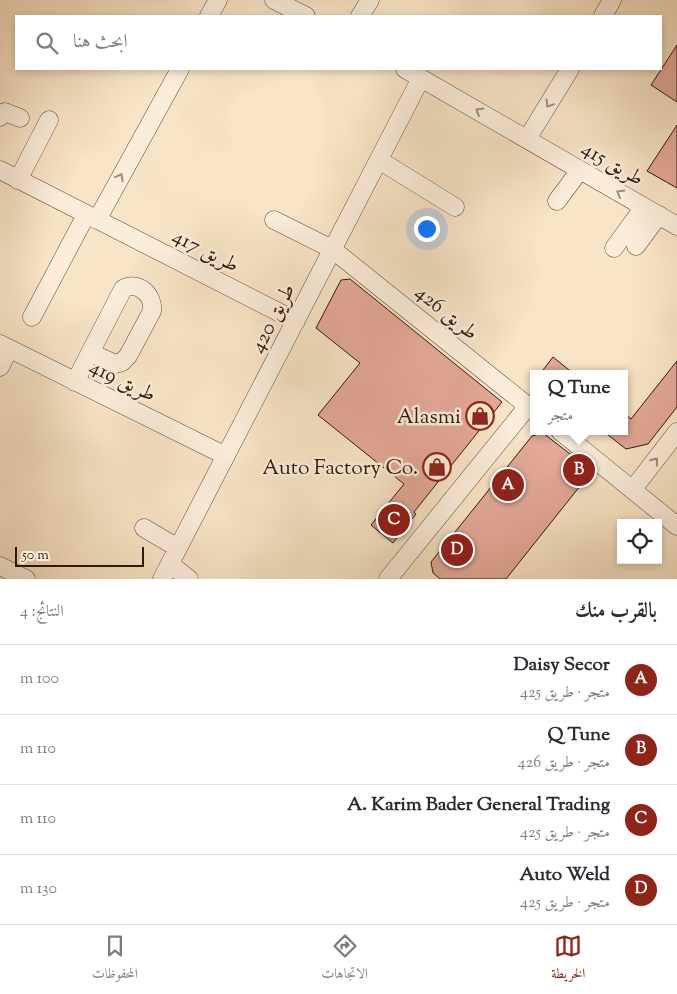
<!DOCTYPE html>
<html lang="ar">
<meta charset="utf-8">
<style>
:root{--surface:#fff;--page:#f7f7f7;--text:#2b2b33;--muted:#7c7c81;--line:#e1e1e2;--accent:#8f2418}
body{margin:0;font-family:"Sorts Mill Goudy",Amiri,serif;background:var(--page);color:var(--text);direction:rtl}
.controls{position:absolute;right:15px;bottom:15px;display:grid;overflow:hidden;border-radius:0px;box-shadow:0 2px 8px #0003}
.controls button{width:45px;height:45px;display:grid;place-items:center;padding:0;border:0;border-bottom:1px solid var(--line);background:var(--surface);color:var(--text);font:25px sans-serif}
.scale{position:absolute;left:15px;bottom:12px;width:129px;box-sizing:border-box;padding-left:5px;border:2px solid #2f190a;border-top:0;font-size:14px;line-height:18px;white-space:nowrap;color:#2f190a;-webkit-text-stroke:4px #faedda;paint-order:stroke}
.you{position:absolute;left:426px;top:228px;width:18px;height:18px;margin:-12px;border:4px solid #fff;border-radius:50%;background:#1a73e8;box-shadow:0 0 0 8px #1a73e833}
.badge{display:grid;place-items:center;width:32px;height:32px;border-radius:50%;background:var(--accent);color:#fff;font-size:16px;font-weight:700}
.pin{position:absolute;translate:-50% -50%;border:2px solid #fff;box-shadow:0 1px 5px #0006}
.popup{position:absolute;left:530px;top:370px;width:98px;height:65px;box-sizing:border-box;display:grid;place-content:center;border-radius:0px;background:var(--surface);filter:drop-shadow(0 1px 4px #0005);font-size:16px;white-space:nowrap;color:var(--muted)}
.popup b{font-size:19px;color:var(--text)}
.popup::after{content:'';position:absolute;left:50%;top:100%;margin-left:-10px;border:10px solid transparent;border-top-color:var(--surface)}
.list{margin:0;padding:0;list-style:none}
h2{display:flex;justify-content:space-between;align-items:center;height:65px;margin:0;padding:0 20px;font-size:21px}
h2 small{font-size:16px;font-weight:400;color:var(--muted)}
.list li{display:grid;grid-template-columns:32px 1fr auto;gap:15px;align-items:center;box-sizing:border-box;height:70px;padding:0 20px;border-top:1px solid var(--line)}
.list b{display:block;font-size:19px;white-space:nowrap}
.list p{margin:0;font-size:16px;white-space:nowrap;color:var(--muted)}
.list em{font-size:16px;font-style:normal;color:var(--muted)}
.icon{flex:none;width:28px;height:28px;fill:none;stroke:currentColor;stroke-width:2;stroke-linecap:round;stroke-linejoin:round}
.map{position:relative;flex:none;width:677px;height:579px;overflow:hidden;direction:ltr}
.search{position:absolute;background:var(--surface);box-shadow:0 2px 8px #0003;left:15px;right:15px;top:15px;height:55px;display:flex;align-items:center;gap:12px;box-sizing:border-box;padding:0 18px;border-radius:0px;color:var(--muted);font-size:19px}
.sheet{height:345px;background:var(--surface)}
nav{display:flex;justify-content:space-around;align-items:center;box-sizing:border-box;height:70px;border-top:1px solid var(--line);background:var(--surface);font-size:14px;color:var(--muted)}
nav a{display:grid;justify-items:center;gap:2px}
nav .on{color:var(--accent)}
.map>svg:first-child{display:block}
</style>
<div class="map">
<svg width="677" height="579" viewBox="0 0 677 579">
<rect width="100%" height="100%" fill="#f8e4c6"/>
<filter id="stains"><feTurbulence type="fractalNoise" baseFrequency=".004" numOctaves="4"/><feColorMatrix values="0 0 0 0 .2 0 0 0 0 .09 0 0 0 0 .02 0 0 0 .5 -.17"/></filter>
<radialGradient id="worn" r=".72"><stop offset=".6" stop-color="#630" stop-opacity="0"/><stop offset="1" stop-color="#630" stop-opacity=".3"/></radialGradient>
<path fill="#e3a897" stroke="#2f190a" d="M 677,45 L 677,102 L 651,85 Z
M 677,125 L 677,188 L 647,171 Z
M 350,279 L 502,402 L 414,512 L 416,514 L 393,543 L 371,525 L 404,484 L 318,415 L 360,363 L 316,328 L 341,280 Z
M 553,357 L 574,374 L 540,374 Z
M 677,361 L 677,407 L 648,444 L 626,449 L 603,431 L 624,431 L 624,413 L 631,419 Z
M 543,433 L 592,471 L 506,579 L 440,579 L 433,573 L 431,562 L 532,436 Z"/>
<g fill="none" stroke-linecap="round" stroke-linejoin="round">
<defs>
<path id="minor" d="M 274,0 L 306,16
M 209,16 L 218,0
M 360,16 L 370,0
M 603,16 L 612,0
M 405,69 L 677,226
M 0,117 L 5,112 L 20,118
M 527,139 L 570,69
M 379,160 L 455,207
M 0,170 L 296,321
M 18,180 L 49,120
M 557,201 L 580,170
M 97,220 L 180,69
M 274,220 L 332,249 L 534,411
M 636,246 L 659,215
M 614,248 L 644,207
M 32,317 L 86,215
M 0,344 L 226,456
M 0,367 L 9,349
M 75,382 L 123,289 C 138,280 154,295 152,311 L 128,356 L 122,362 L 115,364 L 91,353
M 560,431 L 677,526
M 633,489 L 677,432
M 144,528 L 178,548
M 170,564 L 189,579
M 0,566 L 26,579
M 162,579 L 421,78
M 388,579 L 528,406"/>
</defs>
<use href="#minor" stroke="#614c39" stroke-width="19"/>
<use href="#minor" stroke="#faedda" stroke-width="18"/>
</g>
<defs><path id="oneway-chevron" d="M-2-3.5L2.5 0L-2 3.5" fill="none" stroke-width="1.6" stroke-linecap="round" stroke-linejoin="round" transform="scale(1.25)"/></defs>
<g stroke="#9f8e7c">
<use href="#oneway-chevron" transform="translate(549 104) rotate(122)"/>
<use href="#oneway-chevron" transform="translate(479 111) rotate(-150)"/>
<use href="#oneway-chevron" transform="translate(120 177) rotate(-61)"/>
<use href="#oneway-chevron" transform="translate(620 193) rotate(-150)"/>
<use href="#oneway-chevron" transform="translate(655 461) rotate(-52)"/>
</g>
<defs>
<symbol id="shop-ring" viewBox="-11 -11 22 22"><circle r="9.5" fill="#faedda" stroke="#8f2418" stroke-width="1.5"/><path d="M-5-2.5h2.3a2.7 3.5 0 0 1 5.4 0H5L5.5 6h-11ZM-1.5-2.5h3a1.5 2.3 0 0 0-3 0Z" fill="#8f2418"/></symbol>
</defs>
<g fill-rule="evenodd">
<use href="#shop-ring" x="464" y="400" width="32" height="32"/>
<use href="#shop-ring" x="421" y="451" width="32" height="32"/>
</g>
<g text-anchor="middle" stroke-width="5" stroke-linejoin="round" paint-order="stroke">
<g font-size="21" fill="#2f190a" stroke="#faedda">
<text transform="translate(613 163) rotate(30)" y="7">طريق 415</text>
<text transform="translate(206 250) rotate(27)" y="7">طريق 417</text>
<text transform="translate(447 312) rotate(39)" y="7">طريق 426</text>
<text transform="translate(272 318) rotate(-63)" y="7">طريق 420</text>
<text transform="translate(123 380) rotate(26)" y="7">طريق 419</text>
</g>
<g font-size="21" fill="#2f190a" stroke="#faedda" text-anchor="end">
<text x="461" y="423">Alasmi</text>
<text x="418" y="474">Auto Factory Co.</text>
</g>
</g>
<rect width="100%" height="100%" filter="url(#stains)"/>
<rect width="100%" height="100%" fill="url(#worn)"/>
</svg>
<div class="controls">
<button><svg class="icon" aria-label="locate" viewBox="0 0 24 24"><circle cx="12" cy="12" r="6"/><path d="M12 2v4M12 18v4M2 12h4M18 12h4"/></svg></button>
</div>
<div class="scale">50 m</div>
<div class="you"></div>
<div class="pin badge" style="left:508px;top:485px">A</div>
<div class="pin badge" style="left:579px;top:470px">B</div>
<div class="popup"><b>Q Tune</b>متجر</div>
<div class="pin badge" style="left:394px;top:520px">C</div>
<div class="pin badge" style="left:457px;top:550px">D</div>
<div class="search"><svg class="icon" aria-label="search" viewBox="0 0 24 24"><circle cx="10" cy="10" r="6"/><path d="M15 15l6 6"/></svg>ابحث هنا</div>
</div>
<section class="sheet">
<h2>بالقرب منك<small>النتائج: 4</small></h2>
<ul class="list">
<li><span class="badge">A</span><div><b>Daisy Secor</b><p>متجر · طريق 425</p></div><em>100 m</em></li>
<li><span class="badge">B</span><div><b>Q Tune</b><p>متجر · طريق 426</p></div><em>110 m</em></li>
<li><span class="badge">C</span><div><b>A. Karim Bader General Trading</b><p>متجر · طريق 425</p></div><em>110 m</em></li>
<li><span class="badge">D</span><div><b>Auto Weld</b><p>متجر · طريق 425</p></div><em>130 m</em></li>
</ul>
</section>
<nav>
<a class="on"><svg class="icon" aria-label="map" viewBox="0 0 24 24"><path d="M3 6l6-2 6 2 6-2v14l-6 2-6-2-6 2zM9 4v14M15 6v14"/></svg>الخريطة</a>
<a><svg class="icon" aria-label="directions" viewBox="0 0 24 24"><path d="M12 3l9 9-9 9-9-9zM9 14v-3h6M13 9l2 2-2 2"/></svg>الاتجاهات</a>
<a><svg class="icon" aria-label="saved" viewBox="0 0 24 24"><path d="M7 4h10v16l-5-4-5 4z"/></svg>المحفوظات</a>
</nav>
